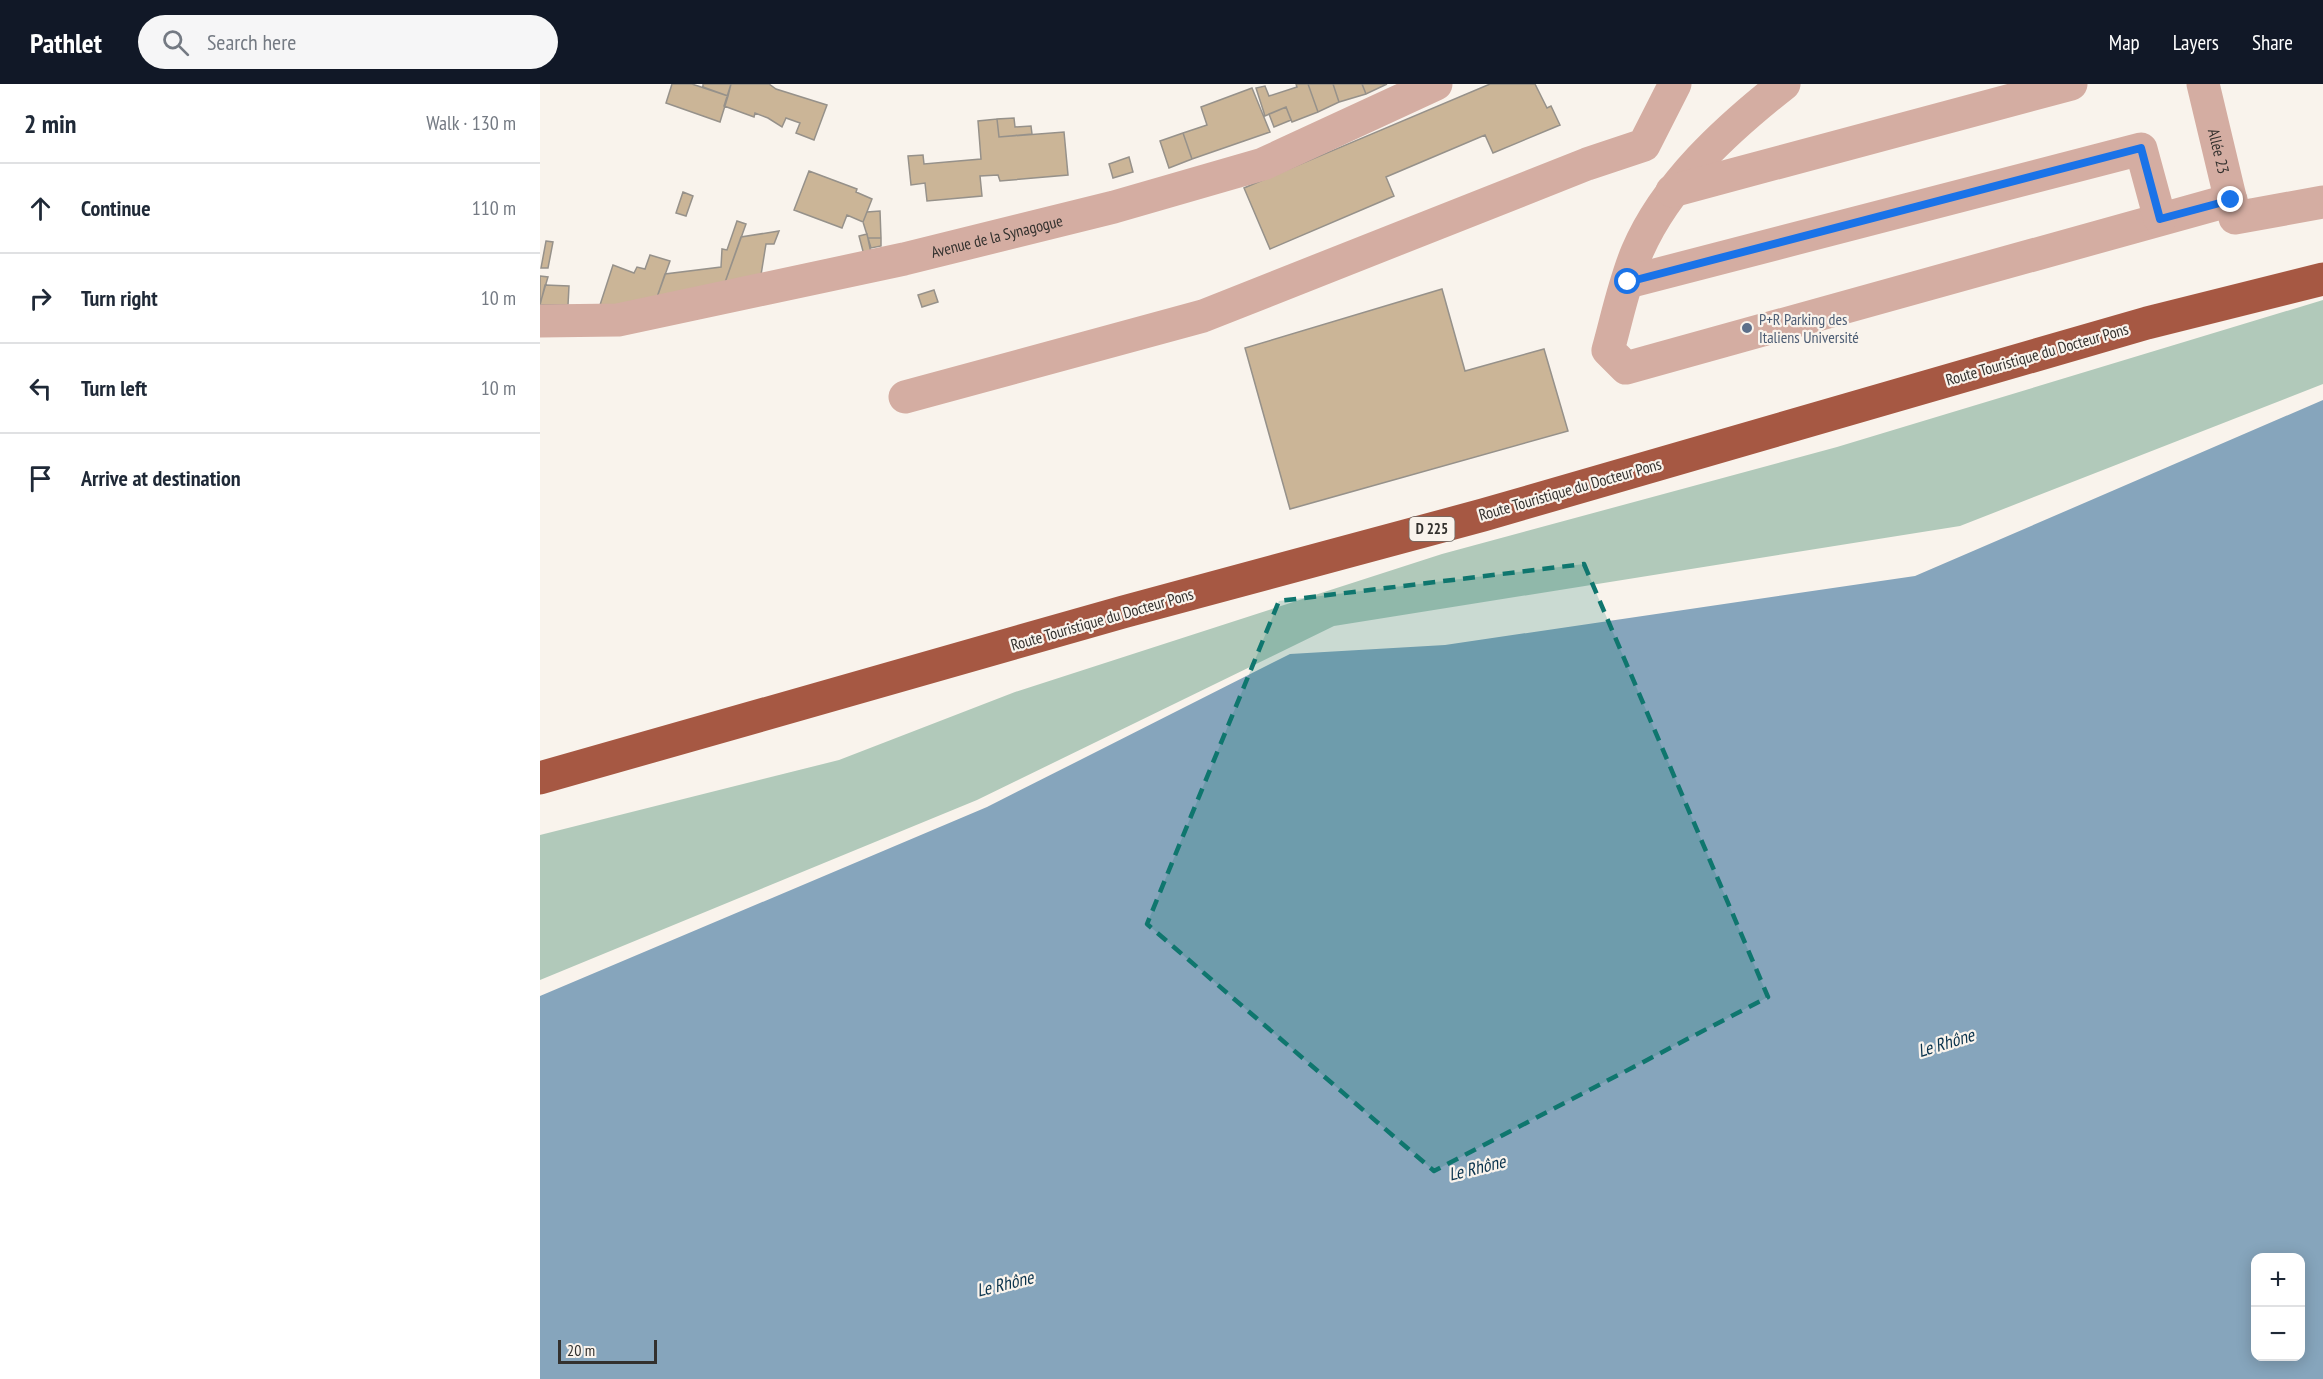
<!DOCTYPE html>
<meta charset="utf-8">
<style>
:root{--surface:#fff;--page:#f6f6f7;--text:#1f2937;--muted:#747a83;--line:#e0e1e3;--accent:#111827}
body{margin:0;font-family:"PT Sans Narrow",sans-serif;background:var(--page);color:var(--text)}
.controls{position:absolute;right:18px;bottom:18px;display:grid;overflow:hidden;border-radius:12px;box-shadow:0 3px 15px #0003}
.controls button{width:54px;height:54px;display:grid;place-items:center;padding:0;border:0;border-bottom:2px solid var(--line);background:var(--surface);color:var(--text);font:30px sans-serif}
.scale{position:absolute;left:18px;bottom:15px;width:99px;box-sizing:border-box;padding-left:6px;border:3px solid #33312e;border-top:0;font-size:16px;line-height:21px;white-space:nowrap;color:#33312e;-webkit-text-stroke:4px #f9f3ec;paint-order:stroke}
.stop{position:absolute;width:18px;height:18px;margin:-14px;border:4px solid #1a73e8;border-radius:50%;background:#fff}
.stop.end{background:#1a73e8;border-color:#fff;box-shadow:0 2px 6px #0008}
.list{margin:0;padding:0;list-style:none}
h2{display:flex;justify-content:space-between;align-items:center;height:78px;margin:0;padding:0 24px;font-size:26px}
h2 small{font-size:20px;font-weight:400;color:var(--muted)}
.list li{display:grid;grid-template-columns:39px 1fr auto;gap:18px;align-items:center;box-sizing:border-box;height:90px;padding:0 24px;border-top:2px solid var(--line)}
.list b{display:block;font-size:22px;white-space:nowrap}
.list em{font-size:20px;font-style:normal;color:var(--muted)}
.icon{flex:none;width:33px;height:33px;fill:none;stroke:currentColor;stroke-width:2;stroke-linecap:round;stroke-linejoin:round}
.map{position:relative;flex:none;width:1783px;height:1295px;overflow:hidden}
header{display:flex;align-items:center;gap:36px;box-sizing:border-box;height:84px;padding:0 30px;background:var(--accent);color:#fff}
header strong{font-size:28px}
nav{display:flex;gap:33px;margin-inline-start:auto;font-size:21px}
.search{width:420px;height:54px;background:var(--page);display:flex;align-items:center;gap:15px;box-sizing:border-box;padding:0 21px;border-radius:33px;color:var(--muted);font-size:22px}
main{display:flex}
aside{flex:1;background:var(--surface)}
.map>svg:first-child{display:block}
</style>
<header>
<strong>Pathlet</strong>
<div class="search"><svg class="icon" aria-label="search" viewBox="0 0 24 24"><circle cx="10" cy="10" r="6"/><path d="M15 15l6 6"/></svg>Search here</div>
<nav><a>Map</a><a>Layers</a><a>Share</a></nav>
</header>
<main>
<aside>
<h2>2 min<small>Walk · 130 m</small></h2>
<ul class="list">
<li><svg class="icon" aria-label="ahead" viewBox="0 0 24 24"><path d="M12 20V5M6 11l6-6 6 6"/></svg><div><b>Continue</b></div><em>110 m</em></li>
<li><svg class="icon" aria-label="right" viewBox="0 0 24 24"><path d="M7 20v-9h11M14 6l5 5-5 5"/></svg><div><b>Turn right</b></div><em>10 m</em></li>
<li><svg class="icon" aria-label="left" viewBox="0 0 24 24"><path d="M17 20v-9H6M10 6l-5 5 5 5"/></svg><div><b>Turn left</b></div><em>10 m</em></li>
<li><svg class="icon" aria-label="arrive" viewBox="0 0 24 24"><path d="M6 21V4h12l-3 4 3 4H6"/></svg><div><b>Arrive at destination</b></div></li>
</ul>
</aside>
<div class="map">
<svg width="1783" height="1295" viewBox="0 0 1783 1295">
<rect width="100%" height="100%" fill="#f9f3ec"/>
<path fill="#b1c9ba" d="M 1783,216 L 1783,300 L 1420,442 L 794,542 L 437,716 L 0,896 L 0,751 L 299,676 L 475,608 L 902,470 L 1297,363 Z"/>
<path fill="#86a5bc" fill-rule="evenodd" d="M 1783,316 L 1783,1295 L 0,1295 L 0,912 L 447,723 L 750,570 L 905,561 L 1375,492 ZM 1716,1174 L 1760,1174 L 1760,1272 L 1716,1272 Z"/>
<path fill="#cbb597" stroke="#96918a" stroke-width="1.5" d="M 132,0 L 152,0 L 188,12 L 180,38 L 126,19 Z
M 163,0 L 191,0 L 188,12 L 163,3 Z
M 191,0 L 229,0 L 236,5 L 287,21 L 274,56 L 256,49 L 260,39 L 246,34 L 242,43 L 228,34 L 215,29 L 214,33 L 184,22 Z
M 756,0 L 768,0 L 778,28 L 752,38 L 746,23 L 725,32 L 716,4 L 725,2 L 729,12 L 757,3 Z
M 768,0 L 793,0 L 799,18 L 778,28 Z
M 793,0 L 822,0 L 826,10 L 799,18 Z
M 822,0 L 847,0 L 826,10 Z
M 950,0 L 995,0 L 1007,24 L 1011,22 L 1020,41 L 953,69 L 945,51 L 846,93 L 854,112 L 730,165 L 704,104 Z
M 712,4 L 730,48 L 652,75 L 643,49 L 667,41 L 661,23 Z
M 746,23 L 751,36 L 734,43 L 729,30 Z
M 474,34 L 475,43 L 491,42 L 492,50 L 459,53 L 457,35 Z
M 457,35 L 459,53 L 524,48 L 528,91 L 460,97 L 458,91 L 440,92 L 442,112 L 387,117 L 385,99 L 371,101 L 368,72 L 383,71 L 384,80 L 441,75 L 438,37 Z
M 643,49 L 652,75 L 629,84 L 620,57 Z
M 589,73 L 593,88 L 573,94 L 569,80 Z
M 269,87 L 317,105 L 316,108 L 332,115 L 323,138 L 307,131 L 302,144 L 254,126 Z
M 143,108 L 153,112 L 146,132 L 136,129 Z
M 340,127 L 341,154 L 328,154 L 323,138 L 327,128 Z
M 197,137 L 206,140 L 183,204 L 116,216 L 125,190 L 181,183 L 182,165 L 187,166 Z
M 239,147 L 234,160 L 226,160 L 220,197 L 183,204 L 201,153 Z
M 327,150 L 331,169 L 324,171 L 319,152 Z
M 328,154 L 341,154 L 341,162 L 331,164 Z
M 6,157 L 13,158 L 8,184 L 1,184 Z
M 110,171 L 130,177 L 116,216 L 95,221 L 60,221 L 73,181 L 94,189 L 97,183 L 105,185 Z
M 0,192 L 8,193 L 0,220 Z
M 5,201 L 29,202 L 28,221 L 0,221 Z
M 902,205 L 925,287 L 1004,265 L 1028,347 L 750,425 L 705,264 Z
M 394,206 L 398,218 L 382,223 L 378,211 Z"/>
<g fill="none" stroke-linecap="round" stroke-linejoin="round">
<g stroke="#d4ada2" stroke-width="33">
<path d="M 1244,0 C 1187,45 1126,100 1097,168 C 1084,199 1077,234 1068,266 L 1086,284 L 1691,116"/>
<path id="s1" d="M 1663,0 L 1695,134 L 1783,118"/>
<path d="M 1132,107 L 1531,0"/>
<path d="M 1088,198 L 1601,65 L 1620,135"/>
<path id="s2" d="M 0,237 L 78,236 L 364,175 L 574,123 L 723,80 L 896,0"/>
<path d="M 365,313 L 663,232 L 1047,80 L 1104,61 L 1135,0"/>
</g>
<path stroke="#a65843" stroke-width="33" d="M 0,694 L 583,528 L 943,431 L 1607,239 L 1783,195"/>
</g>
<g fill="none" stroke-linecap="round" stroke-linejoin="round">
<path stroke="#1a73e8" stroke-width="8" d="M 1088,198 L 1601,64 L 1620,135 L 1691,116"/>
</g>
<path fill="#0f766e" fill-opacity="0.2" stroke="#0f766e" stroke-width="4.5" stroke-dasharray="12 8" stroke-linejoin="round" d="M 1044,480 L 1228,913 L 894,1087 L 607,840 L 739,517 Z"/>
<circle fill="#5c6f8a" stroke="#f9f3ec" stroke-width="2" cx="1207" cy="244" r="6"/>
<g text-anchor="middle" stroke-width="4.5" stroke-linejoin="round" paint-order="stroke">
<rect fill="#f9f3ec" stroke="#6e6b67" stroke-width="1.5" x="869.5" y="433" width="45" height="24" rx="4.5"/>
<g font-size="15" font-weight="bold" fill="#33312e">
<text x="892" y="450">D 225</text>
</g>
<g font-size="16" fill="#33312e" stroke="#f9f3ec">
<text dy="6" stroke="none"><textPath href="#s1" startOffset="69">Allée 23</textPath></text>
<text dy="6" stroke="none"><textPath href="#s2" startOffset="466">Avenue de la Synagogue</textPath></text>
<text transform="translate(1497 270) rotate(-16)" y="6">Route Touristique du Docteur Pons</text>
<text transform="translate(1030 405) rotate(-16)" y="6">Route Touristique du Docteur Pons</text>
<text transform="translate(562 535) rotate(-16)" y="6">Route Touristique du Docteur Pons</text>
</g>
<g font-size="16" fill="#4e5e75" stroke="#f9f3ec" text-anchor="start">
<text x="1219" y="241">P+R Parking des<tspan x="1219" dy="18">Italiens Université</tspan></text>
</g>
<g font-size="18" font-style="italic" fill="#0b344d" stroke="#f9f3ec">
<text transform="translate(1406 959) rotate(-17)" y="6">Le Rhône</text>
<text transform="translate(937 1084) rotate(-14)" y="6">Le Rhône</text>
<text transform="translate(465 1200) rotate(-14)" y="6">Le Rhône</text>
</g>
</g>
</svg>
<div class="controls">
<button>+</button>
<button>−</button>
</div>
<div class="scale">20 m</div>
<div class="stop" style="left:1088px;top:198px"></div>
<div class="stop end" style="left:1691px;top:116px"></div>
</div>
</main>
